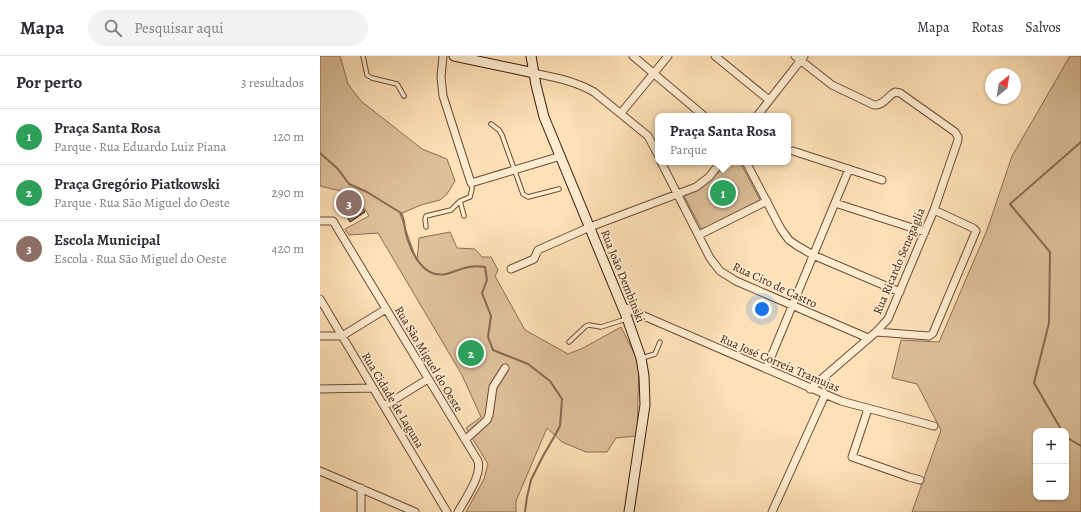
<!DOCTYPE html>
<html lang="pt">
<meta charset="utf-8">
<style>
:root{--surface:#fff;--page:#f2f2f3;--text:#2b2b33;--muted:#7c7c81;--line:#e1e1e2;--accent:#8f2418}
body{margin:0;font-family:Alegreya,serif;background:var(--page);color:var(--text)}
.controls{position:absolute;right:12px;bottom:12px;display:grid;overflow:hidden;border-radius:8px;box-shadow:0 1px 3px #0004}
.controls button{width:36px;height:36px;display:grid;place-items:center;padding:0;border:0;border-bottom:1px solid var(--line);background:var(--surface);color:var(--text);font:20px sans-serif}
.compass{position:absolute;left:665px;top:12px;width:36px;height:36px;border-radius:50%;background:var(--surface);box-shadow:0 1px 3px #0004;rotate:30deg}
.you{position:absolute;left:442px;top:253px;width:14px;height:14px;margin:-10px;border:3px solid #fff;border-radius:50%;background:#1a73e8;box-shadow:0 0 0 6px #1a73e833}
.badge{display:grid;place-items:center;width:26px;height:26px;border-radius:50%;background:var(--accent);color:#fff;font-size:13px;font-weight:700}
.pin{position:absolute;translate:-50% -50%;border:2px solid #fff;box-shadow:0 1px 4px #0006}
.popup{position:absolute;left:335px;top:57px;width:136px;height:52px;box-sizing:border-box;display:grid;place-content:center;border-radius:8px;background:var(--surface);filter:drop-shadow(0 1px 3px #0005);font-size:13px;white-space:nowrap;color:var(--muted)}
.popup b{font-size:15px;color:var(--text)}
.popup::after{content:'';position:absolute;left:50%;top:100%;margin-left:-8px;border:8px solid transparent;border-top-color:var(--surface)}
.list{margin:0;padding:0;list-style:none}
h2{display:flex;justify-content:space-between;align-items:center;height:52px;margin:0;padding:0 16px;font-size:17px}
h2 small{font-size:13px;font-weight:400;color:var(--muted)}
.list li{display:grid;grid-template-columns:26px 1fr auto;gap:12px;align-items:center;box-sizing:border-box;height:56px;padding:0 16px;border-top:1px solid var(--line)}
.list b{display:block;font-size:15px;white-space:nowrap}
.list p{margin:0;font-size:13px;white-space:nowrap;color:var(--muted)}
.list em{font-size:13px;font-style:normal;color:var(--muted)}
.icon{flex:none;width:22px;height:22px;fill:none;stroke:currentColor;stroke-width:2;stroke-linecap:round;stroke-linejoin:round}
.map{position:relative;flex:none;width:761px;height:456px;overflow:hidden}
header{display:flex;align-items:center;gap:24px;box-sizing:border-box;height:56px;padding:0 20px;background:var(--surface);border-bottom:1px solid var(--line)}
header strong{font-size:19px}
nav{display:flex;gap:22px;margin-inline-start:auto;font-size:14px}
.search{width:280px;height:36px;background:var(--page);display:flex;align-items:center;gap:10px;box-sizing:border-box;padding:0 14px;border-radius:22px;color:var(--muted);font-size:15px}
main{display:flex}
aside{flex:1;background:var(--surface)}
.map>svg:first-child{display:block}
</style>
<header>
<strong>Mapa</strong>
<div class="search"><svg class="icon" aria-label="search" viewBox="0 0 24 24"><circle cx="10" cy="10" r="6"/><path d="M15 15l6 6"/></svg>Pesquisar aqui</div>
<nav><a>Mapa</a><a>Rotas</a><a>Salvos</a></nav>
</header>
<main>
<aside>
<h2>Por perto<small>3 resultados</small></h2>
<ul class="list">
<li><span class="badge" style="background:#2e9e5b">1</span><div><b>Praça Santa Rosa</b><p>Parque · Rua Eduardo Luiz Piana</p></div><em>120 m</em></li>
<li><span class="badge" style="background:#2e9e5b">2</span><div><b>Praça Gregório Piatkowski</b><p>Parque · Rua São Miguel do Oeste</p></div><em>290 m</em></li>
<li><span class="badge" style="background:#8d6e63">3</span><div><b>Escola Municipal</b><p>Escola · Rua São Miguel do Oeste</p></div><em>420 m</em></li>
</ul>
</aside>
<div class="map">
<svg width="761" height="456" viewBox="0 0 761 456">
<rect width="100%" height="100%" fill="#fee1b7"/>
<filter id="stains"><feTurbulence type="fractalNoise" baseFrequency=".005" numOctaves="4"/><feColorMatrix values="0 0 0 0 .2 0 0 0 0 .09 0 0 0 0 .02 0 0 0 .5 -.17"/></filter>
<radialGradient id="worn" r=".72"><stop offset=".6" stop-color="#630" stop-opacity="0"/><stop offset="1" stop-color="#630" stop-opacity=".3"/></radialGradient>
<path fill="#ddbf9a" stroke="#8c6c52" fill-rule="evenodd" d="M 0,0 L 20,0 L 28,28 L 41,45 L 102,93 L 127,103 L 135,125 L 127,138 L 120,144 L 101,149 L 80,158 L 97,205 L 99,182 L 130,176 L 137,192 L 155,193 L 162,201 L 171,201 L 178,214 L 175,220 L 205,274 L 248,298 L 263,292 L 301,271 L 319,307 L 317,380 L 296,382 L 287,396 L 266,396 L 242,386 L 227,372 L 196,445 L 196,456 L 146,456 L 164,423 L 168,408 L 146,372 L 161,361 L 142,319 L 58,177 L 29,179 L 25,173 L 49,160 L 35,136 L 16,134 L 0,130 Z
M 750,0 L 761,0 L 761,456 L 592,456 L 621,374 L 597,328 L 572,322 L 581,284 L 619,286 L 667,174 L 692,100 ZM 716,375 L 746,375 L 746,441 L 716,441 Z
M 407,106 L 420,106 L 440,144 L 382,174 L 364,140 C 386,131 392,124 407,106 Z"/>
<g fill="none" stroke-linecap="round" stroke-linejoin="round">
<path stroke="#88684f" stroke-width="2" d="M 0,97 L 18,113 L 29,128 L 47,136 L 81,157 C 85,163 84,170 86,178 C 91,196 103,223 126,218 C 141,214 149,208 165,211 L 167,224 L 162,237 L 171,260 L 168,281 L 173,294 L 208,308 L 230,325 L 242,343 L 240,370 L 234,381 L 223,400 L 211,424 L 207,441 L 205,456
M 742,375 L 714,327 L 729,267 L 730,196 L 690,148 L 761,86
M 746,381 L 761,390"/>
</g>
<path fill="#a08164" stroke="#3b190b" d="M 32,135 L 45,156 L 30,166 L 18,145 Z"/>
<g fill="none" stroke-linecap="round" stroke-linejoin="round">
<defs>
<path id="lane" d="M 43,0 L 47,19 L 52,22 L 77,28 L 84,40
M 171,68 L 179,74 L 182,79 L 203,138 L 208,141 L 239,133
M 144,160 L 140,145 L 150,141 L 152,133 L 151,127
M 106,171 L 105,163 L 106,160 L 131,154 L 140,145
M 249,286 L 266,270 L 269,269 L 281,271 L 306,263
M 322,302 L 335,298 L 340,286"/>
<path id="street" d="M 123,0 L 121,21 L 123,40 L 151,127 L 241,100
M 313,0 L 384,60
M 395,0 L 449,44
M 475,0 L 512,29 L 554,49 C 563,50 568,40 575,36 L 580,37 L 635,76 L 638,81 L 638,84 L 614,154 L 568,263 L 556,276 L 490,333
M 214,17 C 234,21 255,25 274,36 L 328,80 L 338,99
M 301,57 L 348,0
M 437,60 L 484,0
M 473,95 L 562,124
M 341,106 L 390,202 L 400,215 L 416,225 L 548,282
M 426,106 L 461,173 L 469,184 L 476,189 L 493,199 L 580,236
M 515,147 L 605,176
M 0,165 L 13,165 L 158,405 C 162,420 145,443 138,456
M 379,179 L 447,145
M 191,213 L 214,203 L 218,194 L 270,171 L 376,131 L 389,121 L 401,106
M 0,243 L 127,456
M 303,251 L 521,345 L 614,370
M 556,276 L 609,280 L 613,277 L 656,175 L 653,172 L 614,154
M 0,280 L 22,280 L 66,253
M 446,313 L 529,113
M 0,333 L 53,332
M 64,350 L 108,323
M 548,353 L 532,401 L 589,421 L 600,424
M 145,384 L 167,364 L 169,359 L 173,331 L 185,312
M 0,415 L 95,456
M 41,432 L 41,456
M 452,456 L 505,339"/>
<path id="secondary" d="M 134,0 L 214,17
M 211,0 L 216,29 L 224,61 L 307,262 L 321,302 L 324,320 L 325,349 L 309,456"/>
</defs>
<use href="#lane" stroke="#6c4b36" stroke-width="5.5"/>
<use href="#street" stroke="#6c4b36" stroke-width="9"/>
<use href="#secondary" stroke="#3b190b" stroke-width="11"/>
<use href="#lane" stroke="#feecd0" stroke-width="3.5"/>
<use href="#street" stroke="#feecd0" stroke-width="7"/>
<use href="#secondary" stroke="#feecd0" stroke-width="9"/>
</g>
<g text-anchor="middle" stroke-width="3.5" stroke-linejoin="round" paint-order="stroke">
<g font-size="12" fill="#3b190b" stroke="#feecd0">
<text transform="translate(579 205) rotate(-67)" y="4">Rua Ricardo Senegaglia</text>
<text transform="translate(303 220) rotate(68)" y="4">Rua João Dembinski</text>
<text transform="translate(455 229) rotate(25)" y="4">Rua Ciro de Castro</text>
<text transform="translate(109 303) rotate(59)" y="4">Rua São Miguel do Oeste</text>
<text transform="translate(460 307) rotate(23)" y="4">Rua José Correia Tramujas</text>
<text transform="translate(73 344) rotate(59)" y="4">Rua Cidade de Laguna</text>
</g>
</g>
<rect width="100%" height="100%" filter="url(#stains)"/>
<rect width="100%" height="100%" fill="url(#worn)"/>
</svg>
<div class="controls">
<button>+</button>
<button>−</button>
</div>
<svg class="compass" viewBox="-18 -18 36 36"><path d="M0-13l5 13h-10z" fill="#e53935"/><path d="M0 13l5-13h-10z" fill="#7c7c81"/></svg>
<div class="you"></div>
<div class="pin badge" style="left:403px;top:137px;background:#2e9e5b">1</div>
<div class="popup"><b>Praça Santa Rosa</b>Parque</div>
<div class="pin badge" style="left:151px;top:297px;background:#2e9e5b">2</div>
<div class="pin badge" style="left:29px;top:147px;background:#8d6e63">3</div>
</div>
</main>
